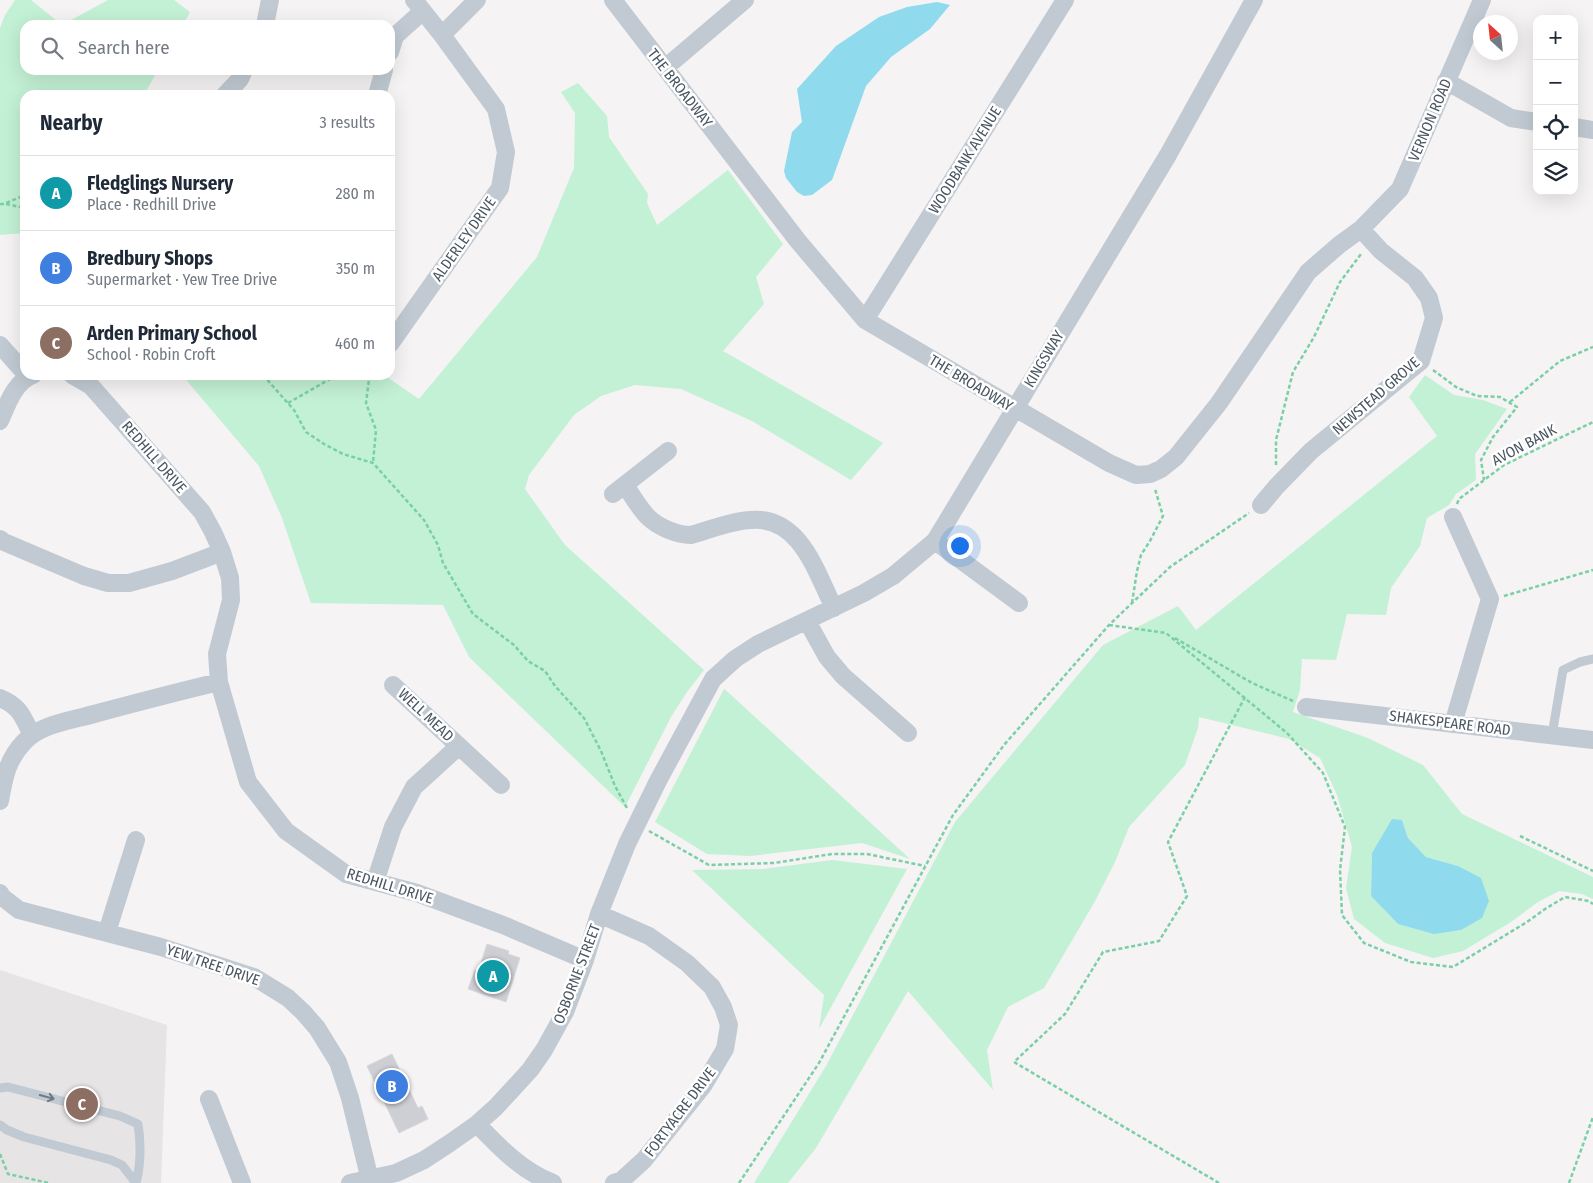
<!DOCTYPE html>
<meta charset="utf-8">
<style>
:root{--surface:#fff;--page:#f2f2f3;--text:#1f2937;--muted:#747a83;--line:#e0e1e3;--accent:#7c3aed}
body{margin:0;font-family:"Fira Sans Condensed",sans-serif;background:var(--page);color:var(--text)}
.controls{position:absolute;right:15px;top:15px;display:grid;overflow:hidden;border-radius:10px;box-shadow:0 5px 20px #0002}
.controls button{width:45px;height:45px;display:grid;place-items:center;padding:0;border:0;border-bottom:1px solid var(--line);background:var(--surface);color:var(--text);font:25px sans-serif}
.compass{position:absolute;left:1473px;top:15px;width:45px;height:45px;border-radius:50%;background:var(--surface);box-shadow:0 5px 20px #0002;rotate:333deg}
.you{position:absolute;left:959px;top:545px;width:18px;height:18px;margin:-12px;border:4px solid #fff;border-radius:50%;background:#1a73e8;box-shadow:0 0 0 8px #1a73e833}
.badge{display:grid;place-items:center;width:32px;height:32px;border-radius:50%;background:var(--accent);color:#fff;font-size:16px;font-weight:700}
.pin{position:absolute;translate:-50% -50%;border:2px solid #fff;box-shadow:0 1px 5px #0006}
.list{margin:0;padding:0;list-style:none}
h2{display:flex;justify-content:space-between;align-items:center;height:65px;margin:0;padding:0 20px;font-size:21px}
h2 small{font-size:16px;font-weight:400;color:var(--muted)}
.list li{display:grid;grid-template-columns:32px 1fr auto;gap:15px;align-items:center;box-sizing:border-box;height:75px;padding:0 20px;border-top:1px solid var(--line)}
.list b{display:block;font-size:19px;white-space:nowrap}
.list p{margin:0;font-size:16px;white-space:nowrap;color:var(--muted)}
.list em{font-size:16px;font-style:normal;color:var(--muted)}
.icon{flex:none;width:28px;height:28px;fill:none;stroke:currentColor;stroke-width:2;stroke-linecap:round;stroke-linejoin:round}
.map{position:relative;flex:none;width:1593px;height:1183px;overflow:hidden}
.search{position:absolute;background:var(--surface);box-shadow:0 5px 20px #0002;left:20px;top:20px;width:375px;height:55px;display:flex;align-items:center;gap:12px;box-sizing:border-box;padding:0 18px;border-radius:15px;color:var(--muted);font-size:19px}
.panel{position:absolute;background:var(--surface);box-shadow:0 5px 20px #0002;left:20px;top:90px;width:375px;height:290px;border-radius:15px}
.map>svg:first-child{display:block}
</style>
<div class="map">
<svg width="1593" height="1183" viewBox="0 0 1593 1183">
<rect width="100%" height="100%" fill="#f5f3f3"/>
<path fill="#e6e4e5" d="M 0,970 L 167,1025 L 161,1183 L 0,1183 Z"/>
<path fill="#c3f1d5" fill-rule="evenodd" d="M 15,0 L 31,0 L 62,25 L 108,0 L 174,0 L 190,12 L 183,25 L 25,25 L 25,70 L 158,70 L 144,95 L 25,95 L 25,233 L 0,235 L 0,28 L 5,15 Z
M 578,83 L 607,116 L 609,137 L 648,194 L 647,203 L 657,225 L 728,170 L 783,244 L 756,277 L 764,304 L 723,351 L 883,443 L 851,480 L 752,421 L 681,389 L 635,385 L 601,396 L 574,415 L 529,475 L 525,489 L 565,545 L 704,670 L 687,692 L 671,717 L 625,807 L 469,657 L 443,605 L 311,603 L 282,518 L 259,466 L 182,375 L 384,375 L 419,399 L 537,257 L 574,168 L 575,113 L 561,92 Z
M 1425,375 L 1454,395 L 1483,400 L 1507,409 L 1475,454 L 1476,480 L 1456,494 L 1449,505 L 1427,518 L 1420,546 L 1391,588 L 1386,615 L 1347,614 L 1336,660 L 1302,659 L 1300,690 L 1293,712 L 1368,738 L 1423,765 L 1462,814 L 1593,877 L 1593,899 L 1582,894 L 1559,891 L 1538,902 L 1511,922 L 1463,951 L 1433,958 L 1385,943 L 1354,919 L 1346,888 L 1352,847 L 1337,795 L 1320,758 L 1289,739 L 1199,717 L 1198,728 L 1185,765 L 1129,827 L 1115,862 L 1094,903 L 1044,988 L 1008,1007 L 987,1050 L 993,1090 L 908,991 L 816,1148 L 788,1183 L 754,1183 L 826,1066 L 955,822 L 1103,645 L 1178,606 L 1196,630 L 1437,436 L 1409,397 ZM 1402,820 L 1408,838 L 1426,857 L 1458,866 L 1398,924 L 1371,896 L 1372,853 Z
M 724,689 L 730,694 L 910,859 L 862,843 L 750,856 L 707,854 L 655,822 Z
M 832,860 L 907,869 L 819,1029 L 824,995 L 692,870 L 763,869 Z"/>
<path fill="#90daee" d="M 937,2 L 950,5 L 930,29 L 891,57 L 866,86 L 832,180 L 812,195 L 804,196 L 797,192 L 786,178 L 784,171 L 792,132 L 802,122 L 797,89 L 836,46 L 879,17 L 907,7 Z
M 1392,819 L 1402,820 L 1408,838 L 1426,857 L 1458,866 L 1481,878 L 1489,901 L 1482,918 L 1461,930 L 1434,934 L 1398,924 L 1371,896 L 1372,853 Z"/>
<path fill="#cdcfd5" stroke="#d7d9de" d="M 487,944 L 509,951 L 508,954 L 520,958 L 506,1002 L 468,989 L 475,970 L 478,972 Z
M 392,1054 L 418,1108 L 422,1106 L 428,1119 L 399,1133 L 367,1066 Z"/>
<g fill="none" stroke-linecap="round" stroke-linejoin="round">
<path stroke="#7ad0a6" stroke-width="2.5" stroke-dasharray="4 2.5" stroke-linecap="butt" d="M 0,204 L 4,204 L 25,195
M 6,204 L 25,208
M 1433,370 L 1456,387 L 1477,396 L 1500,397 L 1517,407 L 1493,437 L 1481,460 L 1484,480
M 263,375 L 294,410 L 306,432 L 324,444 L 343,454 L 373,463 L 424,520 L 438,545 L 443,563 L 473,614 L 514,645 L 528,661 L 545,671 L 555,686 L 584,718 L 601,751 L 615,786 L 627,808
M 371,375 L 369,379 L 366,403 L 376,430 L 373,463
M 1510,402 L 1560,361 L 1593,347
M 288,403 L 337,375
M 1276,465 L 1276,440 L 1293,372 L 1314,337 L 1340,282 L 1361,254
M 1457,504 L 1459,499 L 1504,465 L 1593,422
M 1504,596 L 1593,570
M 1132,603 L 1137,571 L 1141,555 L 1150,541 L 1163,516 L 1155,489
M 1109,625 L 1166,633 L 1287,733 L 1323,773 L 1345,827 L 1340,870 L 1342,915 L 1364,943 L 1411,962 L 1453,967 L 1527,922 L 1545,909 L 1565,897 L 1589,901 L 1593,904
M 1175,638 L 1252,683 L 1293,701
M 649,831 L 709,865 L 774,863 L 832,854 L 867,854 L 925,866
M 1520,836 L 1593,871
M 0,1154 L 8,1174 L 49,1183
M 739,1183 L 819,1063 L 953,815 L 1004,745 L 1109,625 L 1170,567 L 1249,513
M 1219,1183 L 1014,1062 L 1065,1014 L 1103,952 L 1159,941 L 1187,896 L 1168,842 L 1245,697
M 1569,1183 L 1593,1117"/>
<path stroke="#c1cad2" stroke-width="9" d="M 1552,735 L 1563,670 L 1580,662 L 1593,659
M 0,1088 L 8,1087 L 120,1116 L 138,1124 C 141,1143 141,1163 136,1183 L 122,1165 L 111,1160 L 24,1137 L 7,1130 L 0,1125"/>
<path stroke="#c1cad2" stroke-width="18" d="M 613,0 L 798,241 L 865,320 L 1109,463 L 1136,475 L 1150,474 L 1161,469 L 1176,457 L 1219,403 L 1308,272 L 1339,245 L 1361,229 L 1400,189 L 1482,0
M 265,25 L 270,0
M 442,35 L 477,0
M 390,52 L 395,36 L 423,11
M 665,68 L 745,0
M 1446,81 L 1511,118 L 1537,122
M 225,95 L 240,79 L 244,70
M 377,95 L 384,70
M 1574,127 L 1593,130
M 865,320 L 1065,0
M 390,344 L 500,188 L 506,152 L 496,109 L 442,35 L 414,0
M 0,345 L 25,373
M 72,375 L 91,386 L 202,512 L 213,532 L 222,552 L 230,578 L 231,600 L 217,654 L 219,682 L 248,782 L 286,831 L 346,874 L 417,893 L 503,925 L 585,960
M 0,421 C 7,405 15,381 33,375
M 625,485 C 632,495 639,508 648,517 C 658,527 677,535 691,535 C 709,530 731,521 750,520 C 800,515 816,572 834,608
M 613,494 L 668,451
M 1261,505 L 1276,487 L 1311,451 L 1421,361 L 1434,318 L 1429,298 L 1415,278 L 1381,251 L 1361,229
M 0,539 L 4,542 L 84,576 L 108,583 L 129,583 L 172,571 L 222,552
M 935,541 L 1019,603
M 807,621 L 827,657 L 843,676 L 908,733
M 393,685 L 501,785
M 0,698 C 21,707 22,716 32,735
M 1306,707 L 1593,740
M 1453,724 L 1490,599 L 1453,517
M 0,801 C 4,778 7,760 24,742 C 41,724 70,721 94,714 C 135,703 177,692 219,682
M 375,882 L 393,827 L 414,787 L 459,746
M 0,893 L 2,897 L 19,910 L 161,947 L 254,977 L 288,998 L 303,1012 L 317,1028 L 338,1062 L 350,1098 L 370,1180
M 599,914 L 649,936 L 687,963 L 712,987 L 723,1007 L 729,1025 L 725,1049 L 703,1086 L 644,1160 L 622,1180 L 614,1183
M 107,932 L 136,840
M 209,1099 L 242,1183
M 477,1124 C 499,1147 523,1172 553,1183
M 350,1183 L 396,1173 L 424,1160 L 450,1143 L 477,1124 L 496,1107 L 530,1070 L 544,1050 L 565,1012 L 585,960 L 599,914 L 627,844 L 658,781 L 713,679 L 735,659 L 758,644 L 864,593 L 893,576 L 935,541 L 1168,155 L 1254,0"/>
</g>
<defs><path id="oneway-shaft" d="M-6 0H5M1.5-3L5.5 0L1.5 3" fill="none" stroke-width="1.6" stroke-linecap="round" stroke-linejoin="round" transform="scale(1.25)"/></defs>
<use stroke="#6e7983" href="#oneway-shaft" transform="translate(47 1097) rotate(15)"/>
<g text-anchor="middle" stroke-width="5" stroke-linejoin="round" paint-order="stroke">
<g font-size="15" fill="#4a5661" stroke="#fff">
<text transform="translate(680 88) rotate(52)" y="5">THE BROADWAY</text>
<text transform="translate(1430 120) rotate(-67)" y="5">VERNON ROAD</text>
<text transform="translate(965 160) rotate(-58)" y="5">WOODBANK AVENUE</text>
<text transform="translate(464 239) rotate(-55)" y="5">ALDERLEY DRIVE</text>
<text transform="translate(1044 359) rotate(-59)" y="5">KINGSWAY</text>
<text transform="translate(971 383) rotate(31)" y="5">THE BROADWAY</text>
<text transform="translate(1376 396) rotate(-41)" y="5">NEWSTEAD GROVE</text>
<text transform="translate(1524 445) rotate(-28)" y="5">AVON BANK</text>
<text transform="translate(154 457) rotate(49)" y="5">REDHILL DRIVE</text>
<text transform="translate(426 715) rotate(43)" y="5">WELL MEAD</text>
<text transform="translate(1450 723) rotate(7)" y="5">SHAKESPEARE ROAD</text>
<text transform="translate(390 886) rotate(17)" y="5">REDHILL DRIVE</text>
<text transform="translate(213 965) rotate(19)" y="5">YEW TREE DRIVE</text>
<text transform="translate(577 974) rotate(-69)" y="5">OSBORNE STREET</text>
<text transform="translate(680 1112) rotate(-53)" y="5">FORTYACRE DRIVE</text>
</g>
</g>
</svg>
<div class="controls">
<button>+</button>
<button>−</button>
<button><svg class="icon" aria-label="locate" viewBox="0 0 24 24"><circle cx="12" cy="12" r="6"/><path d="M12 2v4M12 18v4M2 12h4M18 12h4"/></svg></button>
<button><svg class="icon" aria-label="layers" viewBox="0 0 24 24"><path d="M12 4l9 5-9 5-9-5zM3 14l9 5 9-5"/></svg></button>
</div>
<svg class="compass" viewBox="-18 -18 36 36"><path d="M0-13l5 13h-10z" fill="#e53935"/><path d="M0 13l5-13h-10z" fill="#747a83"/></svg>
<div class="you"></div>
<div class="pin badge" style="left:493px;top:976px;background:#0f9aa8">A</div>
<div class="pin badge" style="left:392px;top:1086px;background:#3f7fe0">B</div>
<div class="pin badge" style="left:82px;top:1104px;background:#8d6e63">C</div>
<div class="search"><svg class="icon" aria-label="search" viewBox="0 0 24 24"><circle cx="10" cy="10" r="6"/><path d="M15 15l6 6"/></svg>Search here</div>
<section class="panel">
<h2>Nearby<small>3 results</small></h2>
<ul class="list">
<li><span class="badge" style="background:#0f9aa8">A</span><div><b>Fledglings Nursery</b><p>Place · Redhill Drive</p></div><em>280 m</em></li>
<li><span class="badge" style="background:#3f7fe0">B</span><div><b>Bredbury Shops</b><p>Supermarket · Yew Tree Drive</p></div><em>350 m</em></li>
<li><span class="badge" style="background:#8d6e63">C</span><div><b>Arden Primary School</b><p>School · Robin Croft</p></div><em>460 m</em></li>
</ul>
</section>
</div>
